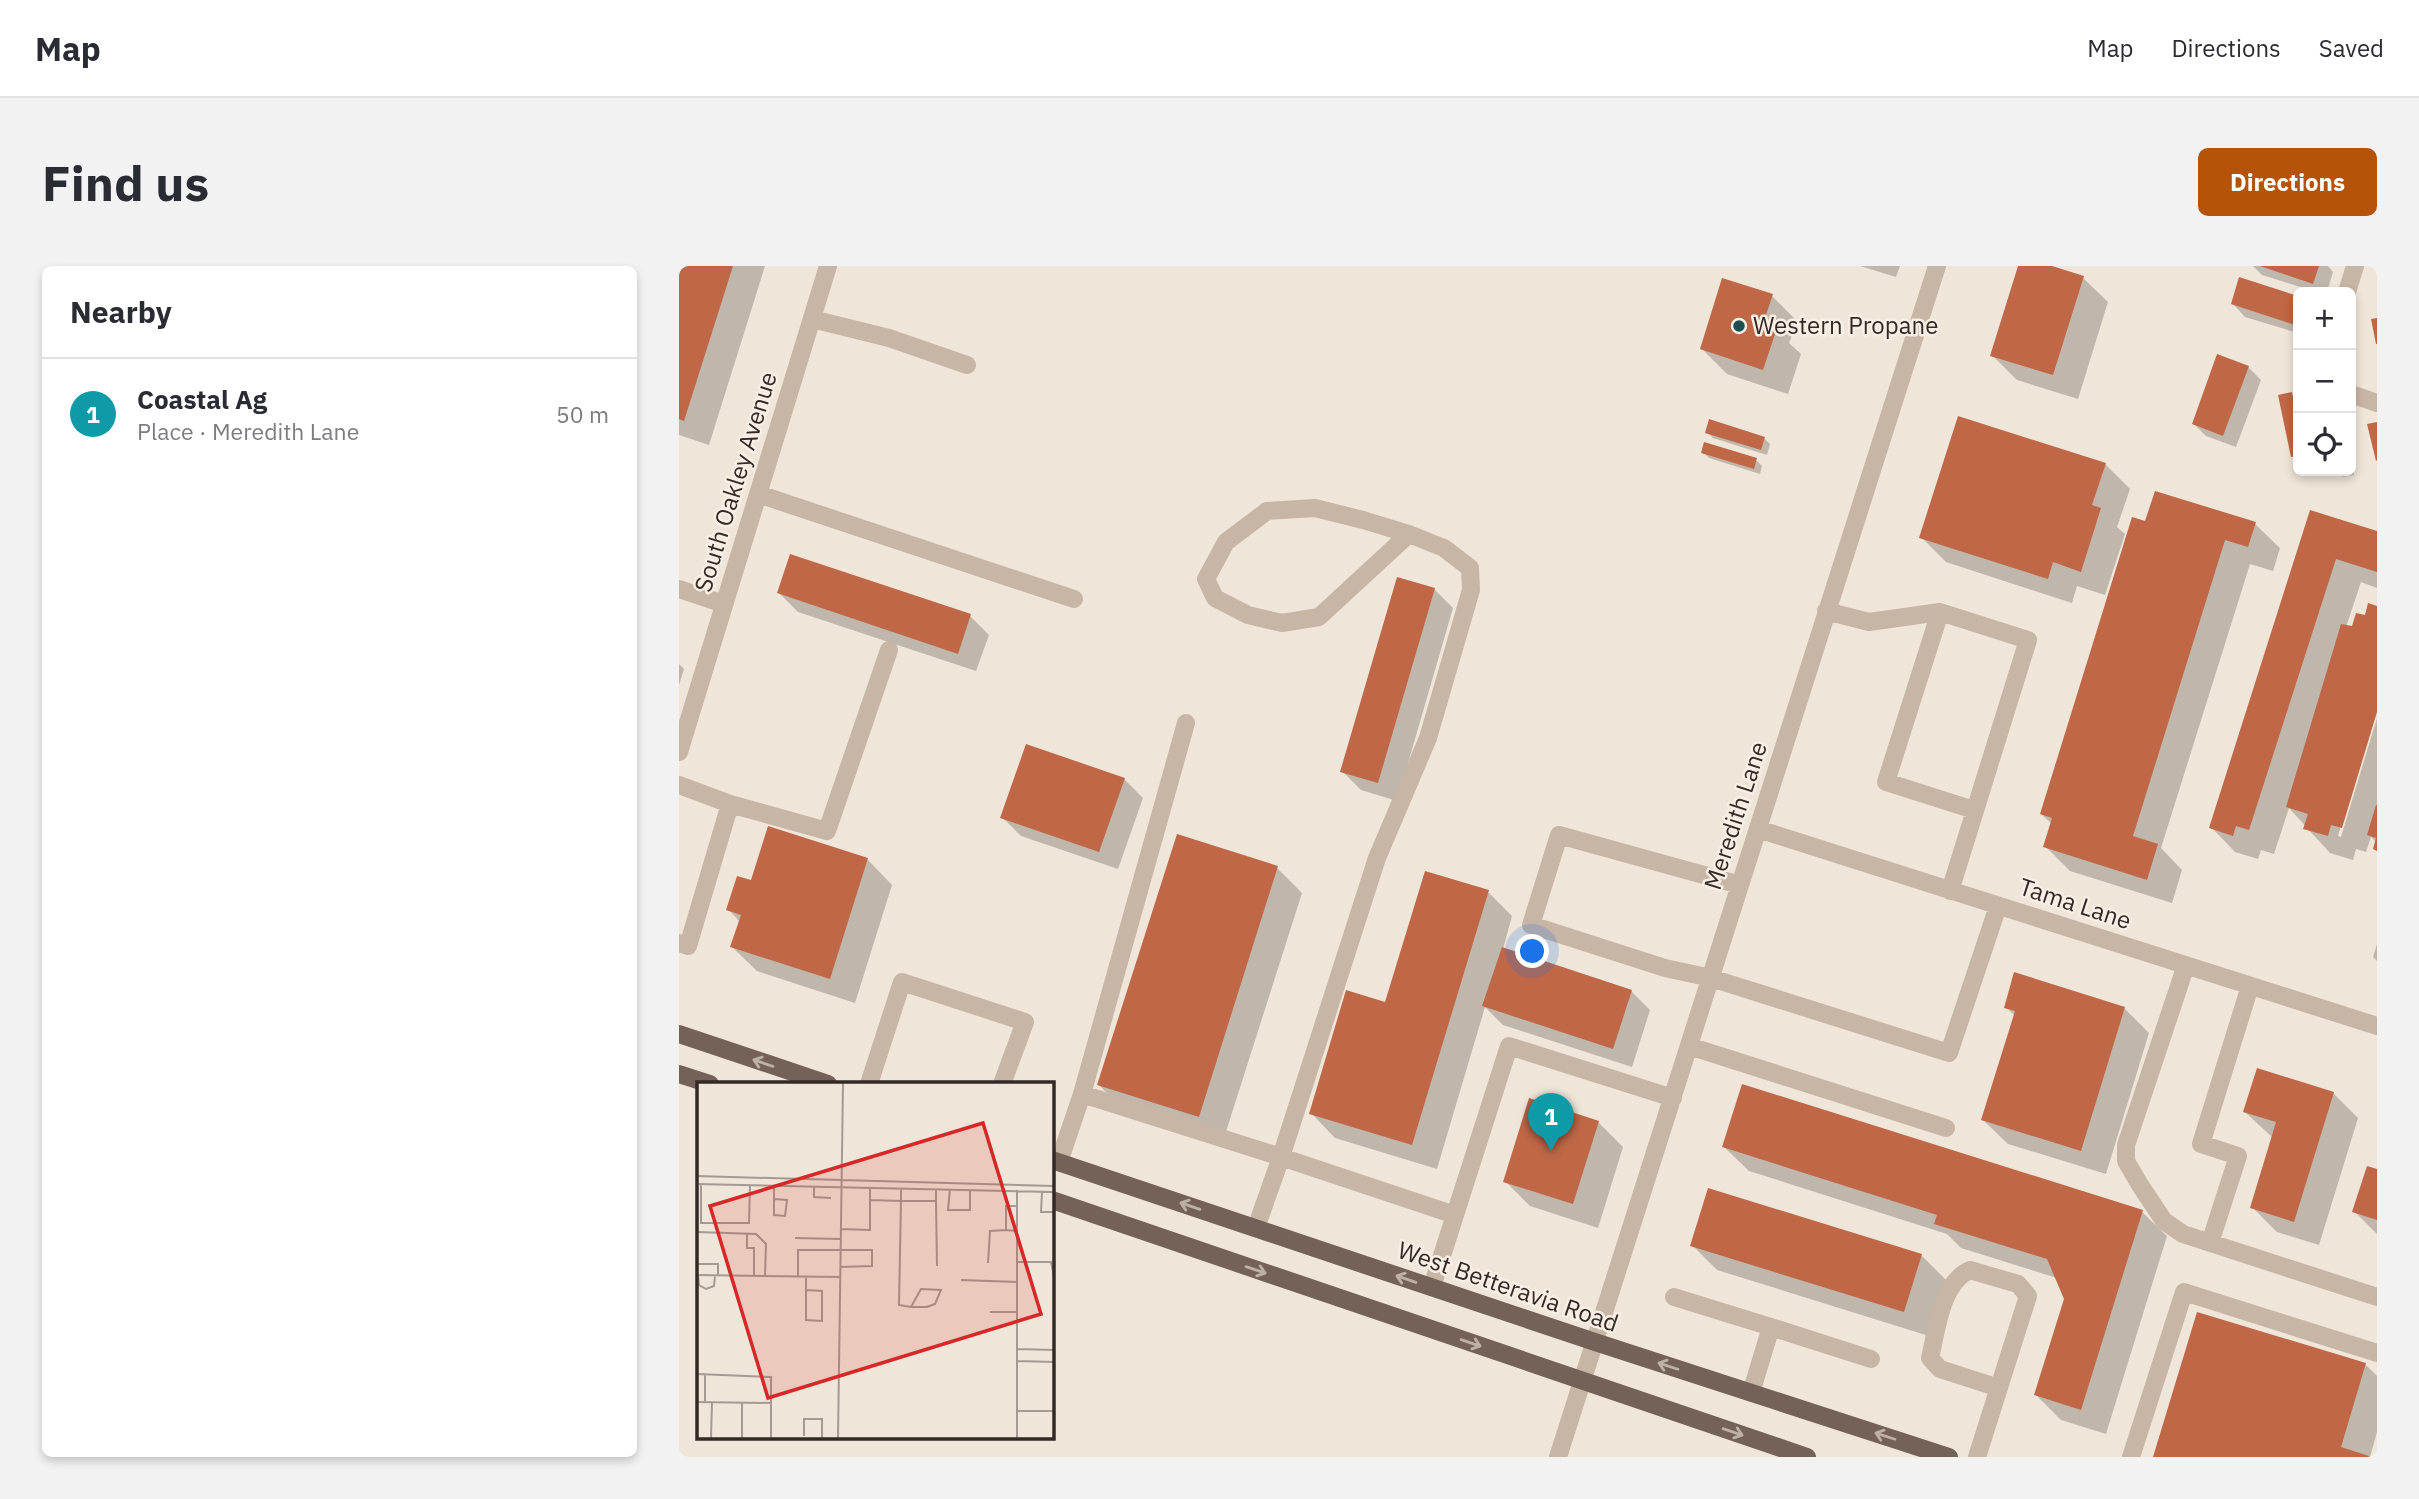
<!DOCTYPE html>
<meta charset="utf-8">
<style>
:root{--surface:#fff;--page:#f2f2f3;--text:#2b2b33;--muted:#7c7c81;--line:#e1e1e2;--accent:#b45309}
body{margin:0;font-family:"IBM Plex Sans",sans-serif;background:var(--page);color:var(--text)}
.controls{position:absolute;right:21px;top:21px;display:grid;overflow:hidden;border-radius:10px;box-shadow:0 4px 10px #0003}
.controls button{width:63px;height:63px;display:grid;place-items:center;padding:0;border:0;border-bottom:2px solid var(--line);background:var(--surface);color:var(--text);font:35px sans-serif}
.you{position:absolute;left:854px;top:686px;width:24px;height:24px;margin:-18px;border:5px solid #fff;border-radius:50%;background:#1a73e8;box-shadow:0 0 0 10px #1a73e833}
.badge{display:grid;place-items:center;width:46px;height:46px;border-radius:50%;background:var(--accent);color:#fff;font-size:23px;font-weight:700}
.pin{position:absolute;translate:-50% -58px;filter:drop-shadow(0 2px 4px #0008)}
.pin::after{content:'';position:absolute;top:37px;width:24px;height:21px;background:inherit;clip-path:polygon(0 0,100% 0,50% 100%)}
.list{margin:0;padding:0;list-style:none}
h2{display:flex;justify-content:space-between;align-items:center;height:91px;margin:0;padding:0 28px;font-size:30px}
h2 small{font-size:23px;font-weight:400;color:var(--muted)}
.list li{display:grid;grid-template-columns:46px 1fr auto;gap:21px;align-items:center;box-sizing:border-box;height:112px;padding:0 28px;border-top:2px solid var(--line)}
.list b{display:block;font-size:26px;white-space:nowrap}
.list p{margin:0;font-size:23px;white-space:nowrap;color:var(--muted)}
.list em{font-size:23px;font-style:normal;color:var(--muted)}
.icon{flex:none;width:38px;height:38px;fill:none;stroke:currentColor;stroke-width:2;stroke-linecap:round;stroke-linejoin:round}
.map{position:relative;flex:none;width:1698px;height:1191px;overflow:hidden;border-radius:10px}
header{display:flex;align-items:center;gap:42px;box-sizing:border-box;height:98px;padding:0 35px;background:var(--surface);border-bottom:2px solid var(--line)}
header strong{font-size:33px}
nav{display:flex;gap:38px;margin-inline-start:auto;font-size:24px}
.intro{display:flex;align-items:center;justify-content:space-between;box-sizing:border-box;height:168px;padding:0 42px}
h1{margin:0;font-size:49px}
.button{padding:18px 32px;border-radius:10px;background:var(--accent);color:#fff;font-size:24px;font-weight:700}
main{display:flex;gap:42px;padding:0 42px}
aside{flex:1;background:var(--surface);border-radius:10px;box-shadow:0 4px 10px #0003}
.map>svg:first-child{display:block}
</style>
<header>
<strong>Map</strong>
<nav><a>Map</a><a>Directions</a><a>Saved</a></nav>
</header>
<div class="intro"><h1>Find us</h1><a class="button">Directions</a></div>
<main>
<aside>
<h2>Nearby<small></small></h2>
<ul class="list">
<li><span class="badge" style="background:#0f9aa8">1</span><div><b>Coastal Ag</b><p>Place · Meredith Lane</p></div><em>50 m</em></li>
</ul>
</aside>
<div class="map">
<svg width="1698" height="1191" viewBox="0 0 1698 1191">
<rect width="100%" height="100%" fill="#efe5d8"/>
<path fill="#0003" d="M 0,0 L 86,0 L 30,179 L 0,169 Z
M 1181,0 L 1221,0 L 1217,11 Z
M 1341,0 L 1367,0 L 1404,12 L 1429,36 L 1399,133 L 1338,114 L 1313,89 Z
M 1574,0 L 1649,0 L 1654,6 L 1648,26 L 1638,26 L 1583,9 Z
M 1561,14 L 1619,32 L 1619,67 L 1566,51 L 1554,38 Z
M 1093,30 L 1118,55 L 1110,77 L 1122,88 L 1109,128 L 1048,108 L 1023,83 Z
M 1569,101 L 1582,114 L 1557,181 L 1527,170 L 1515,158 Z
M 1612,128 L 1618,134 L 1619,140 L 1619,196 L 1614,190 Z
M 1028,166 L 1085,172 L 1091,178 L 1088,189 L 1034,172 Z
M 1024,186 L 1077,194 L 1083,200 L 1081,208 L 1030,192 Z
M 1672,191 L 1675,209 L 1664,211 L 1658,205 L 1672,205 Z
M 1426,198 L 1451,223 L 1438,261 L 1446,268 L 1426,329 L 1398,320 L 1393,337 L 1267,296 L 1242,271 Z
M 1632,246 L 1698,267 L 1698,322 L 1682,316 L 1667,361 L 1698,440 L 1659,570 L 1662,571 L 1698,452 L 1698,585 L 1696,583 L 1698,577 L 1692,571 L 1687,586 L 1677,583 L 1674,594 L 1651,587 L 1610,542 L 1595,588 L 1582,584 L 1579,593 L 1556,586 L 1532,561 Z
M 1468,257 L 1576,258 L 1601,282 L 1594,305 L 1571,298 L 1482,582 L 1503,604 L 1493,637 L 1391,605 L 1366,580 L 1373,558 L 1362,548 Z
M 755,323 L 774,342 L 718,535 L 682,524 L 663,505 Z
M 100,327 L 291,350 L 310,369 L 297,405 L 119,346 Z
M 0,398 L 5,403 L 0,419 Z
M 445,513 L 464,532 L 439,603 L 342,570 L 323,551 Z
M 90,562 L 189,594 L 213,619 L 176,737 L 78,705 L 53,681 L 61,656 L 49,643 L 73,616 Z
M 598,602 L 623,627 L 544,875 L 445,844 L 420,819 Z
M 809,626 L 833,650 L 824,683 L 952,725 L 971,744 L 953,801 L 824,759 L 806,741 L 758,903 L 656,872 L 632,847 L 707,738 Z
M 1698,678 L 1698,695 L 1694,691 Z
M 1327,741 L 1445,742 L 1470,767 L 1427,908 L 1329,878 L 1304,854 L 1336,750 Z
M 1654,827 L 1679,852 L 1640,979 L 1598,966 L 1573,941 L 1594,872 L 1566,846 Z
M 919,856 L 944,881 L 919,962 L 851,940 L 826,915 Z
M 1045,881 L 1463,946 L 1488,970 L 1427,1168 L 1382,1154 L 1357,1129 L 1387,1032 L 1378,1012 L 1282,982 L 1268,968 L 1070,905 Z
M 1698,905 L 1698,968 L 1675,945 Z
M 1013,979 L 1242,989 L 1267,1014 L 1250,1070 L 1038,1004 Z
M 1686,1098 L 1698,1110 L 1698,1166 L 1691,1191 L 1476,1191 Z"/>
<path fill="#bf6746" d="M 0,0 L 54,0 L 5,155 L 0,153 Z
M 1339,0 L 1373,0 L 1405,10 L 1374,109 L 1311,90 Z
M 1581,0 L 1640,0 L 1634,18 Z
M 1560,11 L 1619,30 L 1619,60 L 1552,38 Z
M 1043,12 L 1094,28 L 1084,58 L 1098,62 L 1084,104 L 1021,83 Z
M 1698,52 L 1698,78 L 1697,78 L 1692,53 Z
M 1538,88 L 1570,100 L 1544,170 L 1513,158 Z
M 1613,126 L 1619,157 L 1619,190 L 1612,191 L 1599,129 Z
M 1279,150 L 1427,197 L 1413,239 L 1422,242 L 1402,306 L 1374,296 L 1369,313 L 1240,272 Z
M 1030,153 L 1086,171 L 1082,184 L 1026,167 Z
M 1698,156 L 1698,194 L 1697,195 L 1688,158 Z
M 1025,176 L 1078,192 L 1075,203 L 1022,187 Z
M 1476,225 L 1577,256 L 1569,281 L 1546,274 L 1454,570 L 1479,578 L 1468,614 L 1364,581 L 1373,552 L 1361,548 L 1453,251 L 1466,255 Z
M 1631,244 L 1698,265 L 1698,306 L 1657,293 L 1570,564 L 1557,560 L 1554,570 L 1530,562 Z
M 111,288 L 292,348 L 279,388 L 98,327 Z
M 718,311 L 756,322 L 699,517 L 661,506 Z
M 1689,337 L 1698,340 L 1698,446 L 1663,562 L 1652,559 L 1649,570 L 1624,563 L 1629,548 L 1607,541 L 1662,358 L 1673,360 L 1677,347 L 1686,349 Z
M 347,478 L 446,512 L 420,586 L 321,552 Z
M 1697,539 L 1698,539 L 1698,585 L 1694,583 L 1697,572 L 1688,569 Z
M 89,560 L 189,592 L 151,713 L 51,681 L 62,649 L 47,644 L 58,610 L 72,614 Z
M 498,568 L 599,600 L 520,851 L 418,819 Z
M 746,605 L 810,624 L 733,879 L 630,848 L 667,724 L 706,736 Z
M 823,681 L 953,724 L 934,783 L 803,740 Z
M 1335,706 L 1446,741 L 1402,885 L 1302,854 L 1336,745 L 1325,742 Z
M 1578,802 L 1655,826 L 1615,956 L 1571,942 L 1597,856 L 1564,846 Z
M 1063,818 L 1464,944 L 1402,1144 L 1355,1129 L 1385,1033 L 1368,993 L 1255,958 L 1258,949 L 1043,881 Z
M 850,832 L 920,855 L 894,938 L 824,916 Z
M 1688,900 L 1698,903 L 1698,954 L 1673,946 Z
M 1029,922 L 1243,988 L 1225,1046 L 1011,980 Z
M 1518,1046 L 1687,1097 L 1662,1181 L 1693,1191 L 1474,1191 Z"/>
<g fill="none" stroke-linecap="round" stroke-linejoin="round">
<path stroke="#c7b5a5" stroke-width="18" d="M 1668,26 L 1676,0
M 133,53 L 210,72 L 288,99
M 1672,128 L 1698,137
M 79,228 L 395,333
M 0,323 L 45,338
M 1147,345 L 1190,356 L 1261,346
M 0,486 L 149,0
M 0,519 L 51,538 L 9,680 L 0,677
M 51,538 L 148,565 L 210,384
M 1079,563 L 1698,760
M 1061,619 L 880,569 L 852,659 L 986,702 L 1032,712 L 1270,787 L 1319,640
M 1271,625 L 1349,374 L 1261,346 L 1207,516 L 1295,544
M 1507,699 L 1447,879 L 1447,895 L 1461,919 L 1485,955 L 1504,968 L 1698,1031
M 1010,780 L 1267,862
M 190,818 L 223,716 L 346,756 L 323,818
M 403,828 L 507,457
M 380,896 L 403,828 L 602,891 L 698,592 L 749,472 L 792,324 L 791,302 L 765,282 L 730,268 L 684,254 L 636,242 L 588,245 L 547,276 L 527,313 L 536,332 L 569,349 L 603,357 L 640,351 L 730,268
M 577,962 L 602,891 L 776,949
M 1531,977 L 1559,890 L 1522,878 L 1571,720
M 753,1021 L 830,780 L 994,832
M 995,1031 L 1092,1061 L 1072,1127
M 1092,1061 L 1192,1093
M 879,1191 L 1258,0
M 1298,1191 L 1349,1030 L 1339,1018 L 1291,1004 C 1262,1017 1258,1063 1251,1092 L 1261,1103 L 1320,1122
M 1452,1191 L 1505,1026 L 1698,1087"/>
<path stroke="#746258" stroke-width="18" d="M 0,768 L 149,818
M 0,808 L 31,818
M 373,894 L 916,1076 L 1270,1191
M 373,934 L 1128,1191"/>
</g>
<defs><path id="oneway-shaft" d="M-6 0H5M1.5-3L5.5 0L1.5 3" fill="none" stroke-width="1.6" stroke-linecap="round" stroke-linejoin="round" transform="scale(1.75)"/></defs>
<g stroke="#bdb0a5">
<use href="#oneway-shaft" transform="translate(84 797) rotate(-161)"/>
<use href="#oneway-shaft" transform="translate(511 940) rotate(-161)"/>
<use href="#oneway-shaft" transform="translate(577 1004) rotate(19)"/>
<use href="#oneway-shaft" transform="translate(727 1013) rotate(-161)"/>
<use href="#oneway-shaft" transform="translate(792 1077) rotate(19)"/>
<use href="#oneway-shaft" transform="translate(989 1100) rotate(-162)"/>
<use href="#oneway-shaft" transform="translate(1054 1166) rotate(19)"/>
<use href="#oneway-shaft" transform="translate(1206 1170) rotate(-162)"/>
</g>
<circle fill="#1e4d52" stroke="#f8efe4" stroke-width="2.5" cx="1060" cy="60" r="7"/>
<g text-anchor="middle" stroke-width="5" stroke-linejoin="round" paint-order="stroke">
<g font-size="24" fill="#332a26" stroke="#f8efe4" text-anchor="start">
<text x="1074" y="68">Western Propane</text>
</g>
<g font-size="24" fill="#332a26" stroke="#f8efe4">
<text transform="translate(57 216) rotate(-73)" y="8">South Oakley Avenue</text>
<text transform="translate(1057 550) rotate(-72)" y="8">Meredith Lane</text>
<text transform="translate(1396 638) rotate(18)" y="8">Tama Lane</text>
<text transform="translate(829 1021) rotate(19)" y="8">West Betteravia Road</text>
</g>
</g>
<g transform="translate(18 816)">
<rect width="357" height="357" fill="#efe5d8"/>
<path fill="none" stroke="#a49a91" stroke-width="2" d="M 0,94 L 357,104M 0,102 L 357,110M 4,102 L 4,141 L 52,141 L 53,103M 117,104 L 117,115 L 134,116M 253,107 L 251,128 L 273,128 L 273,108M 345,110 L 344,130 L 357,130M 77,117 L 90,118 L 88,134 L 77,133 L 77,103M 173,118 L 204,119 L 204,106M 239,119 L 240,184M 144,147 L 173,148 L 173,105M 320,149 L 309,148 L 309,124 L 320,124M 0,150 L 59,152 L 69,162 L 68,194M 50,151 L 50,166 L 57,166 L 57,194M 98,156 L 144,157M 320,180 L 354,180 L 357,194M 291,181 L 293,149 L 309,148M 0,182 L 21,182 L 21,193M 0,193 L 143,195M 1,193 L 2,203 L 9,207 L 17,204 L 18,193M 101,194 L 101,168 L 175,168 L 175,184 L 143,185M 109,194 L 109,238 L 125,239 L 125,209 L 109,208M 264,198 L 320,200M 214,225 L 224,207 L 244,208 L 238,222 L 230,225 L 214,225 L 202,223 L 204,119 L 239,119 L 239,107M 293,230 L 320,230M 320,267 L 357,268M 320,279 L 357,280M 0,292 L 74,295 L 74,356M 0,320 L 75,321M 8,320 L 8,292M 320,329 L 357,329M 107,354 L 107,337 L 125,337 L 125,356M 14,356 L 15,320M 45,356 L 45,321M 141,356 L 146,1M 320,356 L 320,108"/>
<path fill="#d62828" fill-opacity="0.15" stroke="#d62828" stroke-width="3.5" d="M 286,41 L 344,232 L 71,316 L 13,124 Z"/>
<rect width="357" height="357" fill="none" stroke="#332a26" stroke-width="3.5"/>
</g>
</svg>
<div class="controls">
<button>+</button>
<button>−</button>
<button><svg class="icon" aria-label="locate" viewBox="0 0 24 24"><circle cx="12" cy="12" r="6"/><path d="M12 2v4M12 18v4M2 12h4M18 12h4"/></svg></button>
</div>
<div class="you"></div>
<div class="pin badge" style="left:872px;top:885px;background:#0f9aa8">1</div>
</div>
</main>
